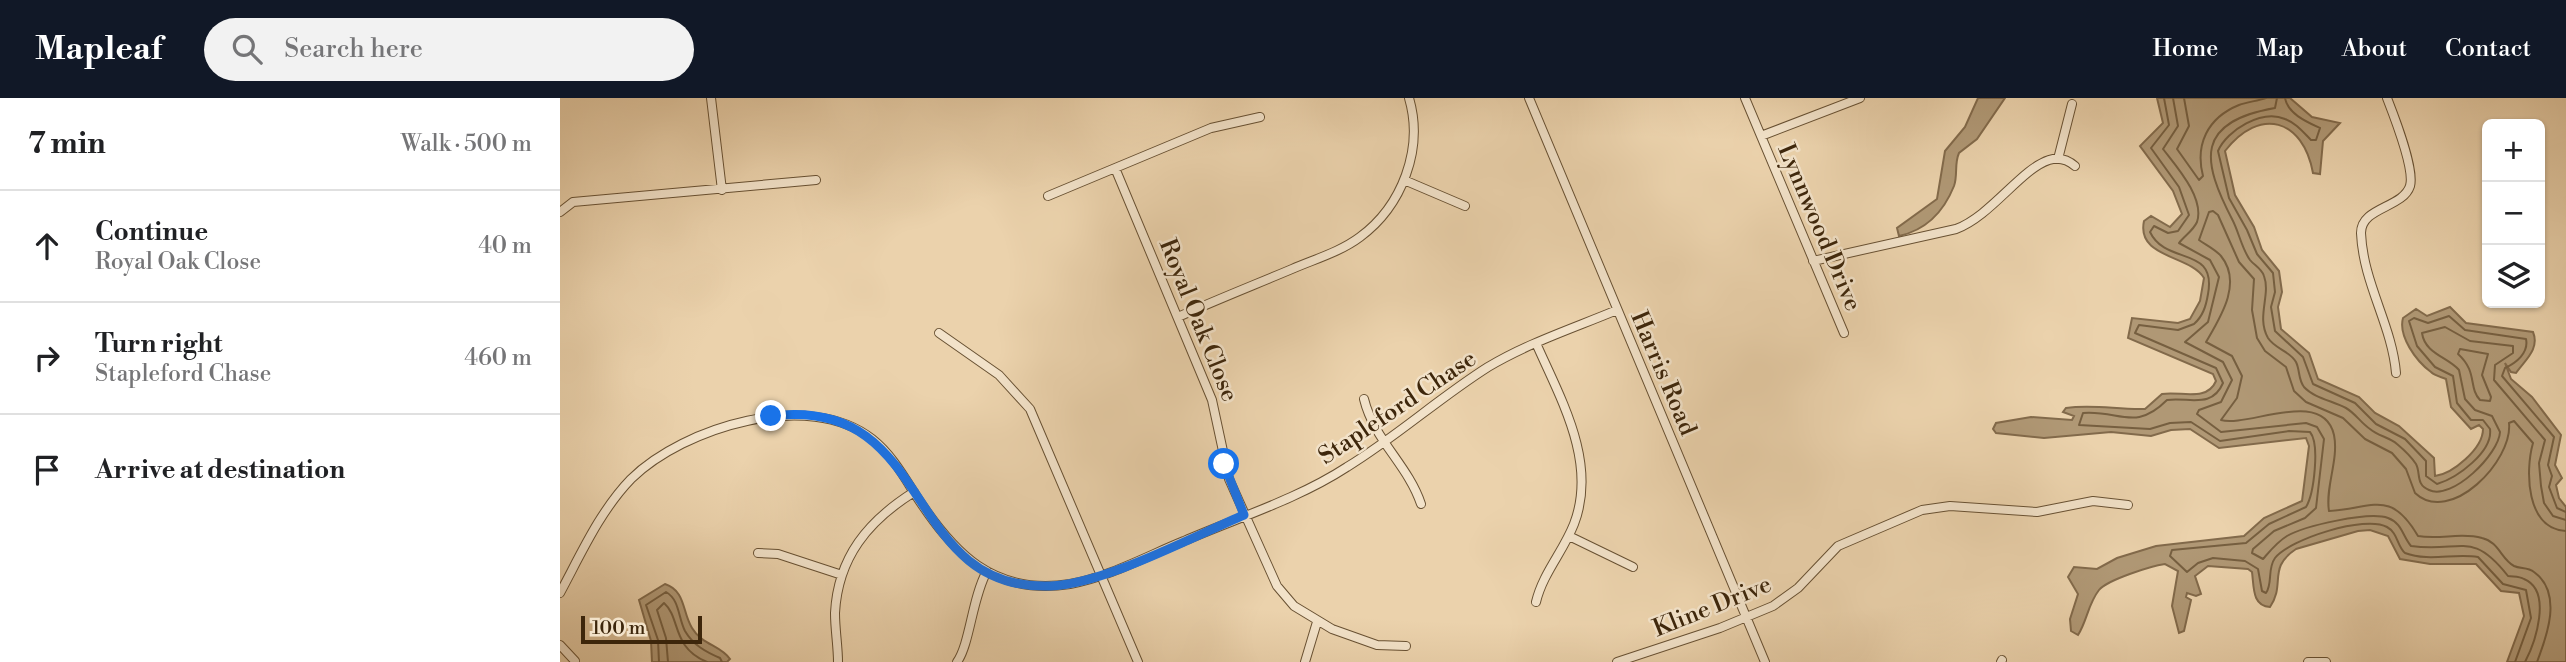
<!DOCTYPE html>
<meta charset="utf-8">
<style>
:root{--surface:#fff;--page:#f2f2f2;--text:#202124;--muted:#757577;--line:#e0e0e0;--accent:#111827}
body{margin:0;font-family:"Libre Bodoni",serif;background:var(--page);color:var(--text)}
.controls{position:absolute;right:21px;top:21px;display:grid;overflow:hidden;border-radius:10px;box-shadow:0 2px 5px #0004}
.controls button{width:63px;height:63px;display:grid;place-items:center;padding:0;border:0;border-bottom:2px solid var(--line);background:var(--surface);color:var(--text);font:35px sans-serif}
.scale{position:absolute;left:21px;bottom:18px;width:121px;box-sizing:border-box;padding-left:7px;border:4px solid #3d260b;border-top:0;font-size:19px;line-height:24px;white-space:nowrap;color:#3d260b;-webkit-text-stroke:5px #f2e2c9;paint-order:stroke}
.stop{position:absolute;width:21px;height:21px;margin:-16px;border:5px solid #1a73e8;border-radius:50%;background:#fff}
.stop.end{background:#1a73e8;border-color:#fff;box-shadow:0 2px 7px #0008}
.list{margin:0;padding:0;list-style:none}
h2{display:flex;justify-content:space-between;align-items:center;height:91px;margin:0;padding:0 28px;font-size:30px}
h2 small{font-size:23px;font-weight:400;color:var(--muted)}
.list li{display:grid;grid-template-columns:46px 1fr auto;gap:21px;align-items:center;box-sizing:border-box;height:112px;padding:0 28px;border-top:2px solid var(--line)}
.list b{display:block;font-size:26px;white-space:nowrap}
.list p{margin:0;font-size:23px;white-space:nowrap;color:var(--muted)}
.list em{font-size:23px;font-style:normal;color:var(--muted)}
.icon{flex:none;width:38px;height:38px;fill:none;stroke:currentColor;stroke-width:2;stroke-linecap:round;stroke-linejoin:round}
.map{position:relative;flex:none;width:2006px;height:564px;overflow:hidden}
header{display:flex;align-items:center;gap:42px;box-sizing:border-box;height:98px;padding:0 35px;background:var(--accent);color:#fff}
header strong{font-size:33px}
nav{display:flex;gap:38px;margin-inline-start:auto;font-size:24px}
.search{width:490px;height:63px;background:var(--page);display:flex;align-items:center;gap:18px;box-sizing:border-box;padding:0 24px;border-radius:38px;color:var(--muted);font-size:26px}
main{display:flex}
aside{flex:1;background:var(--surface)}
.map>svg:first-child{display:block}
</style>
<header>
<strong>Mapleaf</strong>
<div class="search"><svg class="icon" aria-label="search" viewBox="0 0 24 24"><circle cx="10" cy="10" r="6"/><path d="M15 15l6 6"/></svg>Search here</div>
<nav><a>Home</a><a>Map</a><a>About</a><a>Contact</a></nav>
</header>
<main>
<aside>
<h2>7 min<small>Walk · 500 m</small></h2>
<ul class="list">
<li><svg class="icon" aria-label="ahead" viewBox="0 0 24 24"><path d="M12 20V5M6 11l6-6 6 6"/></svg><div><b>Continue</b><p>Royal Oak Close</p></div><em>40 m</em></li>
<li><svg class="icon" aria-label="right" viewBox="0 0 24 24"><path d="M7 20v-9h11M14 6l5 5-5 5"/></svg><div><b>Turn right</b><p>Stapleford Chase</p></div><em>460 m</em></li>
<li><svg class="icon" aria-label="arrive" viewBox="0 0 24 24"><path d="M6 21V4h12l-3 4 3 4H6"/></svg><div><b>Arrive at destination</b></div></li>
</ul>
</aside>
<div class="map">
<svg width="2006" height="564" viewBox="0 0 2006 564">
<rect width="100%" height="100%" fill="#ebd2ac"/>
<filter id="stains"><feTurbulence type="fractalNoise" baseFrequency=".00286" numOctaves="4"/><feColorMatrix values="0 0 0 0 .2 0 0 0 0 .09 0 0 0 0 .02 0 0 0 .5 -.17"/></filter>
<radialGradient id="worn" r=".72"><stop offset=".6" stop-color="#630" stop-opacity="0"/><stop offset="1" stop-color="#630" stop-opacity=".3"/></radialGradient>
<path fill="#b09875" stroke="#826a4b" stroke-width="2" d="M 1418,0 L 1445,0 L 1417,41 L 1399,55 C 1394,66 1398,77 1394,88 C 1384,113 1366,132 1339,138 L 1337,130 L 1377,101 L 1385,53 L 1405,29 Z
M 1597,0 L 1730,0 L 1752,19 L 1780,25 L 1763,43 L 1760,76 L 1753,75 C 1743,21 1700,8 1665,53 L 1675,97 L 1694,129 L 1702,152 L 1719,173 L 1722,194 L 1718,209 L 1721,231 L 1749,255 L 1758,281 L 1799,299 L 1815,315 L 1839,328 L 1874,360 L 1875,378 C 1892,376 1923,351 1923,331 L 1919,327 L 1911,331 L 1891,309 L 1886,281 C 1882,279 1875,278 1871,274 C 1856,263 1838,238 1843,220 L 1856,211 L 1867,218 L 1890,209 L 1906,225 L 1973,234 C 1980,251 1965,262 1956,275 L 1951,274 L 1945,265 L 1951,281 L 1972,299 L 2001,337 L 1995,367 L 2002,380 L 1996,387 L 1999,400 L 2006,409 L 2006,564 L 1947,564 L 1964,518 L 1959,495 L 1941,493 L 1916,466 L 1870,466 L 1840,461 L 1828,438 L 1810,432 L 1798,433 L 1736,451 C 1707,470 1726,486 1710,509 C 1692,508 1694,489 1692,474 L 1688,471 L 1648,468 L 1635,478 L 1641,496 L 1636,498 L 1627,495 L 1626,499 L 1631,502 L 1624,533 L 1619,535 L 1612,508 L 1618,473 L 1605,466 C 1591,468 1547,482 1539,492 C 1528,506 1527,523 1518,537 L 1511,533 L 1510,521 L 1518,496 L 1508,479 L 1514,469 L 1537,471 L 1557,460 L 1596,448 L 1684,438 L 1704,420 L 1742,403 L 1749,348 L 1746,340 L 1659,350 L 1630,331 L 1611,332 L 1591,338 L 1551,334 L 1484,340 L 1436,335 L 1433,331 L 1436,325 L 1471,319 L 1512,322 L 1514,318 L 1503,314 L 1506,310 C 1534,306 1558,312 1585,311 L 1602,296 C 1621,293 1647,304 1656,283 L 1653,276 L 1568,240 L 1572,220 L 1618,225 L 1630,221 L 1640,203 L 1644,180 C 1630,157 1576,160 1584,123 L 1591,118 L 1610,129 L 1622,116 L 1613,93 L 1580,48 L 1603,25 Z
M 105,486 C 126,493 122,514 132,530 C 142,547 160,547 170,561 L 167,564 L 92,564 L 91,543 L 79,502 Z"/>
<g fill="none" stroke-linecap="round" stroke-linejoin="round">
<path stroke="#765f40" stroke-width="2" d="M 1604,0 L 1609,27 L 1591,50 L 1619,89 L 1629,117 L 1618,133 L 1608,135 L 1594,128 L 1590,134 C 1606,168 1657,147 1648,196 C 1646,208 1643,218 1634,226 L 1618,232 L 1579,227 L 1575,235 L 1656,270 L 1663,285 C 1652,311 1629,299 1607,302 C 1575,334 1560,312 1523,315 L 1519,327 L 1590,331 L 1610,325 L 1631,324 L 1660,343 L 1729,333 L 1750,334 C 1760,346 1754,396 1746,409 L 1709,426 L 1686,445 L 1612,452 L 1610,458 L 1627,474 L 1638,465 L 1653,460 L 1685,463 L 1698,471 L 1702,493 L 1706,495 C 1713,485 1707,471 1715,460 C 1730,441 1805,417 1827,429 C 1838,435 1837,448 1845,455 C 1869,464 1894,455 1918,459 L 1943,486 L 1966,492 L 1971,520 L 1955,564
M 1613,0 L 1618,28 L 1603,51 C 1616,68 1645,100 1637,124 C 1633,133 1624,138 1619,145 L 1650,162 L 1659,179 L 1648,224 L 1625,244 L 1663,264 L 1672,282 L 1661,304 L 1639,312 L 1637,316 L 1661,334 L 1746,325 L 1757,329 L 1764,341 L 1756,410 L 1745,420 L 1714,433 L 1693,451 L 1692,455 L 1703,461 C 1710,453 1717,444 1727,438 C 1744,428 1809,413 1828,420 C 1842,425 1843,439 1851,448 C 1901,455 1911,431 1948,478 C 1953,479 1959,478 1964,481 C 1993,493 1975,545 1965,564
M 1624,0 L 1629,28 L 1617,51 L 1639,82 L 1643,78 C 1635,47 1647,20 1679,7 C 1687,4 1697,3 1706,0
M 1717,0 L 1715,10 C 1635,24 1641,62 1673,123 C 1679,135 1682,151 1690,162 C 1694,167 1702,171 1704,178 C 1711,197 1696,219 1708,240 C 1715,251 1730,253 1736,264 C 1740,272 1738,281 1744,289 C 1754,300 1773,303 1786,310 C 1795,315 1801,325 1810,331 C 1818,338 1829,339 1837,346 C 1843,351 1852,360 1856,366 C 1861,375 1855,386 1869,392 C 1892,403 1939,356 1940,334 L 1932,318 L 1915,312 L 1905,301 L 1899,272 C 1888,259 1865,256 1862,235 L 1885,229 L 1910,243 L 1953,248 L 1953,255 L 1935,267 L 1934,282 L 1985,342 L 1979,365 L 1981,388 L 1984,405 L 1993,418 L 2006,422
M 1725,0 C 1728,16 1747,24 1760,30 L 1756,42 L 1751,42 C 1743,34 1736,25 1725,21 C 1702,11 1667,32 1658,53 L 1669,100 L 1687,132 L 1697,156 L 1713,175 L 1715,194 L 1711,209 L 1715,233 L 1743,259 L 1753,286 L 1795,305 L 1816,326 L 1845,341 L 1866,363 L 1866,378 L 1877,386 C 1897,380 1933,354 1930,331 L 1923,322 L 1911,322 L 1897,305 L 1893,278 L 1875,269 L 1857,248 L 1849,223 L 1854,220 L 1868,225 L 1889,218 L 1905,232 L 1966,241 C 1969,255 1956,265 1945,270 L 1942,278 L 1994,339 L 1988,367 L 1992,378 L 1989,389 L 1997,410 L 2006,414
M 1900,251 L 1928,256 L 1922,277 L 1931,299 L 1930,303 L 1920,302 C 1908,289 1918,274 1898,256 Z
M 99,564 L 98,542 L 86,507 L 106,494 C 120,502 118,520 125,533 C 133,547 146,554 160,560 L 162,564
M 108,564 L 106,540 L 97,512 L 104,505 C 121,520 111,549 147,564
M 1977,564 C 1987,538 2003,495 1974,474 C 1968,469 1960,471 1954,468 C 1941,461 1939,444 1922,440 C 1901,434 1880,442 1858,438 C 1830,390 1812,411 1769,413 C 1765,389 1779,362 1774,337 C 1763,289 1687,330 1661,322 L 1677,300 L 1682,278 L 1672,258 L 1646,244 C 1660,220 1683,185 1661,158 C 1655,151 1646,147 1639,142 L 1649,114 L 1653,113 L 1658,117 L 1679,164 L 1694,181 L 1692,212 L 1697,240 L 1705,253 L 1726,269 L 1734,293 L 1746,304 L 1783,320 L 1805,341 L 1832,355 L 1846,371 L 1855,395 C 1890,428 1953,363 1949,325 L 1954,323 L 1973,345 C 1965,373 1966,431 2006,433"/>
<defs>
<path id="street" d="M 151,0 L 162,92
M 969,0 L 1205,564
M 1185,0 L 1284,235
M 1827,0 C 1834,18 1855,71 1850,88 C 1843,110 1801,109 1801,135 C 1803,185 1832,227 1836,275
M 1201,38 L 1300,0
M 1498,61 L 1512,6
M 555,70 L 652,302 L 669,381 L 717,488 L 734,508 L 772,531 L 817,547 L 846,548
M 844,82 L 905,108
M 488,98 L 651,30 L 700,19
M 0,114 L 13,104 L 256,82
M 1253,163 L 1396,131 C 1431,118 1461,71 1489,62 C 1499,59 1508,62 1515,68
M 618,219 C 656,202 694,187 732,171 C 755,161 780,154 800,139 C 842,108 864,51 849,0
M 379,235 L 439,277 L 470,311 L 578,564
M 976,245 C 1000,300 1038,364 1014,426 C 1003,454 983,475 976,504
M 804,301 C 814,342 848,367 861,406
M 1009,438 L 1073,469
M 198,455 L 218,456 L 282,477
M 0,495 C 21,456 40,413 71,381 C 124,329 249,291 312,341 C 331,356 343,377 355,396 C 393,455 433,498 510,486 C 549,479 587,458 624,443 C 677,420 738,401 787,369 C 836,339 879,300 928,269 C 968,245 1014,230 1057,212
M 0,547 L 15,563
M 278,564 C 278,548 275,532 275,515 C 278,459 308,423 354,394
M 397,564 C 410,546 412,500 427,473
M 745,564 L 757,524
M 1057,564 L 1160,530 L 1213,508 L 1238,490 L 1278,448 L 1362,412 L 1390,408 L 1477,414 L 1533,403 L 1568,407
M 1441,564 L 1442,562
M 1748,564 L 1766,564"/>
</defs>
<use href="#street" stroke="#685133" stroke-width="10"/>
<use href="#street" stroke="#f2e2c9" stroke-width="8"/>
</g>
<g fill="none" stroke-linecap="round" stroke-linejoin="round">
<path stroke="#1a73e8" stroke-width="9" d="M 211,318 C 377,297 340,493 490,488 C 544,486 632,439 684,417 L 664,366"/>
</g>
<g text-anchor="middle" stroke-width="5" stroke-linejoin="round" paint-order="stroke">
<g font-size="24" fill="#3d260b" stroke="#f2e2c9">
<text transform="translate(1260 129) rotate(67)" y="8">Lynnwood Drive</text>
<text transform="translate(639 222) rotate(68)" y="8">Royal Oak Close</text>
<text transform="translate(1104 275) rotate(67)" y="8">Harris Road</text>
<text transform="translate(837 309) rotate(-34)" y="8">Stapleford Chase</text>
<text transform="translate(1152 508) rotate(-22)" y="8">Kline Drive</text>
</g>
</g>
<rect width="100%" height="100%" filter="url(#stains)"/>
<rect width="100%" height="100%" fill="url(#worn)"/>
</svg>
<div class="controls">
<button>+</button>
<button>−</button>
<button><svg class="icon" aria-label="layers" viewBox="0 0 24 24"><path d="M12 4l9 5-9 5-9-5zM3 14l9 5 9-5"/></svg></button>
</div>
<div class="scale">100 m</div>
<div class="stop" style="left:664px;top:366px"></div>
<div class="stop end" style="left:211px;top:318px"></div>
</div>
</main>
